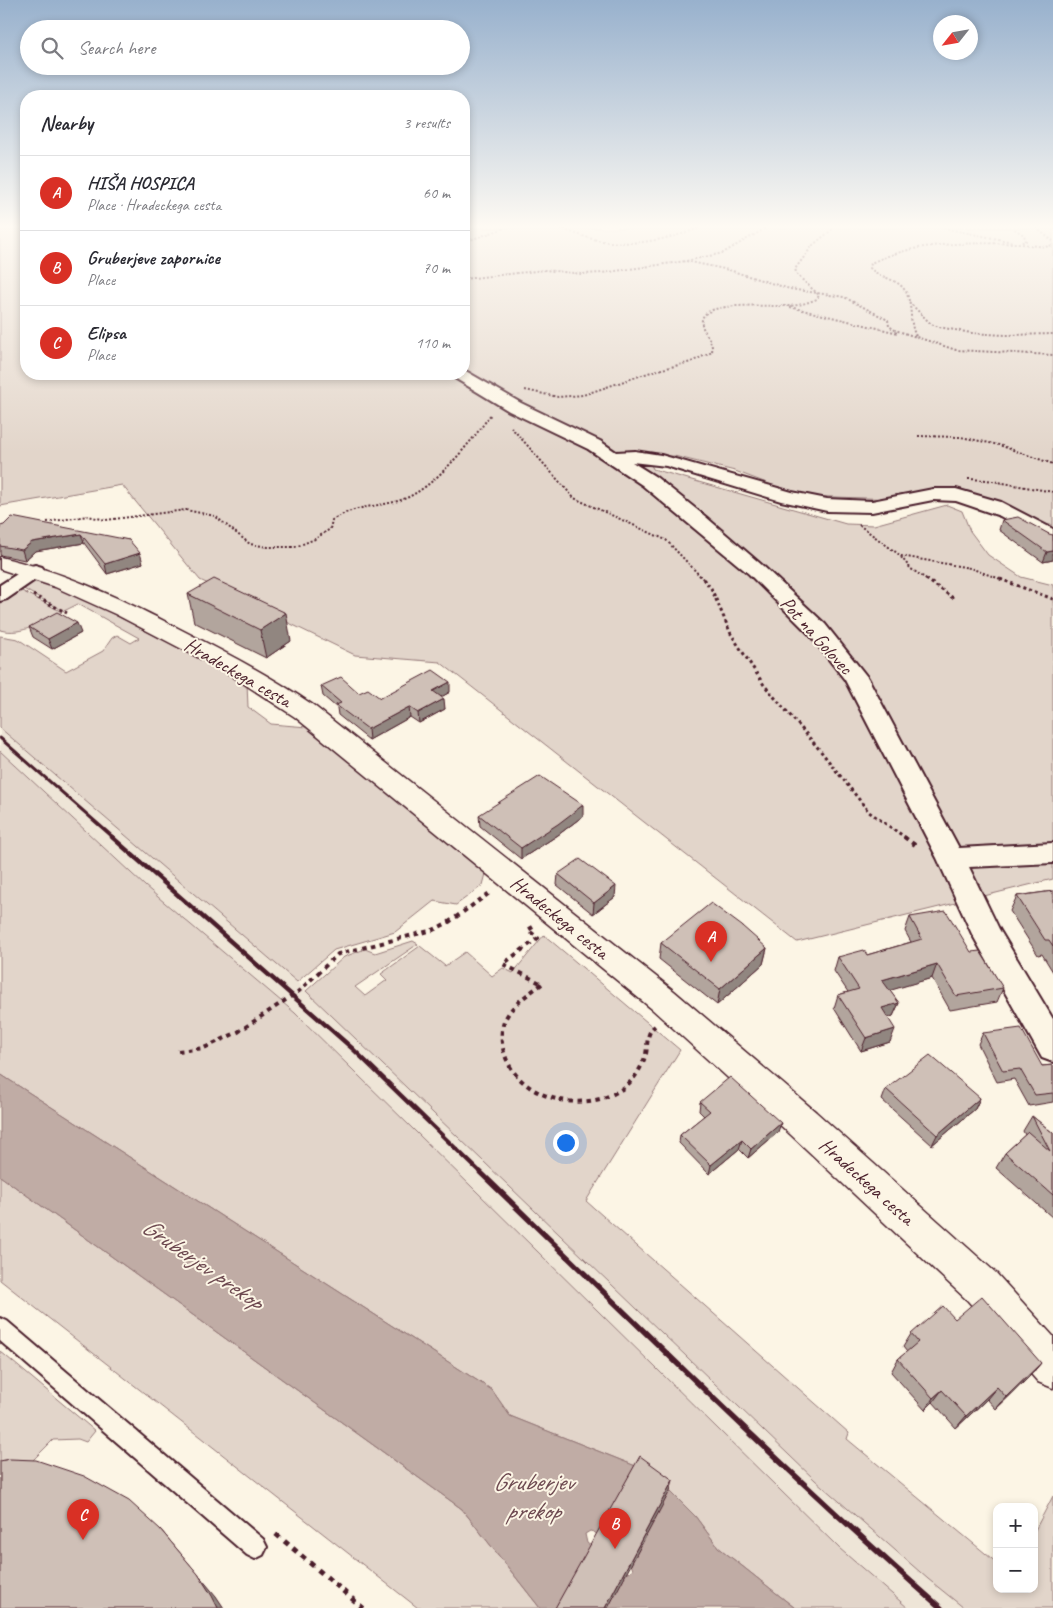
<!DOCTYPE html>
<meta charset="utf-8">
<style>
:root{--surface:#fff;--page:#f7f7f7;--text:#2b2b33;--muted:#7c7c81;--line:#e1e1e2;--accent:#d93025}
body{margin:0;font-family:Caveat,sans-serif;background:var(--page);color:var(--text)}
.controls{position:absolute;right:15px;bottom:15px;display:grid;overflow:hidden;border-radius:10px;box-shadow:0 2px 8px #0003}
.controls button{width:45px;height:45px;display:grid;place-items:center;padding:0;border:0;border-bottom:1px solid var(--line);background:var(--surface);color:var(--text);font:25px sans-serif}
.compass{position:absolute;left:933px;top:15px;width:45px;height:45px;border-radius:50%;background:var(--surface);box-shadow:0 2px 8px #0003;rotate:239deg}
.you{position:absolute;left:565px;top:1142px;width:18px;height:18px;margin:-12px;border:4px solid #fff;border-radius:50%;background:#1a73e8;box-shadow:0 0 0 8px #1a73e833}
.badge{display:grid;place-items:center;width:32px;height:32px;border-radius:50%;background:var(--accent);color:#fff;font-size:16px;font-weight:700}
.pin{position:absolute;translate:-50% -41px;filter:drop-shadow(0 1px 2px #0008)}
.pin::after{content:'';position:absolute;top:26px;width:18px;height:15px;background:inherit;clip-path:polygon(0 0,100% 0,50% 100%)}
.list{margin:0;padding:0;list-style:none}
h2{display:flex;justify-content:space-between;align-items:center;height:65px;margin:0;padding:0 20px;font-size:21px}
h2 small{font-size:16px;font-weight:400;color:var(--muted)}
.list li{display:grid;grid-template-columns:32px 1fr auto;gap:15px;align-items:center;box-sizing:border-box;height:75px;padding:0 20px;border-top:1px solid var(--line)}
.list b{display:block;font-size:19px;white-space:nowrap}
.list p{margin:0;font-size:16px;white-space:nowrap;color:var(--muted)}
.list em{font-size:16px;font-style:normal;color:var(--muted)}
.icon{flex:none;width:28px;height:28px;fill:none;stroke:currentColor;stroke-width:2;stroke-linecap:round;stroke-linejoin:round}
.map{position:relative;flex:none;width:1053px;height:1608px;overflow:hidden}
.search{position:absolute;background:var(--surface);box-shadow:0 2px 8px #0003;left:20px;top:20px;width:450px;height:55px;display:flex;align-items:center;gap:12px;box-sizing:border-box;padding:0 18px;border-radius:28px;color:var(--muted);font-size:19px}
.panel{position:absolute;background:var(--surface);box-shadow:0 2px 8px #0003;left:20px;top:90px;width:450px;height:290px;border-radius:20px}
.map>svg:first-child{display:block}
</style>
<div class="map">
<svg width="1053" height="1608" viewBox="0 0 1053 1608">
<rect width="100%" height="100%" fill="#fcf5e5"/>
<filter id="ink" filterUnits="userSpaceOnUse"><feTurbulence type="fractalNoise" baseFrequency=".02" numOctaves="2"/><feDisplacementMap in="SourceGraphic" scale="10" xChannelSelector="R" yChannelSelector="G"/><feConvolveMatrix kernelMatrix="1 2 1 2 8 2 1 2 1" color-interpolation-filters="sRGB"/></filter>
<g filter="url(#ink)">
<path fill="#eee5d7" d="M 0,728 L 297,982 L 815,1480 L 964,1608 L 908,1608 L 839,1548 L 295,1013 L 145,886 L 0,751 Z"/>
<path fill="#e2d5ca" stroke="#967a7a" d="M 0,228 L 26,228 L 26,374 L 464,374 L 464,228 L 1053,228 L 1053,525 L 1041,525 L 942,491 L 898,499 L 801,496 L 735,471 L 674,456 L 648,458 L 653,469 L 846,524 L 874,525 L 947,505 L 962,511 L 970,531 L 988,555 L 1021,577 L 1053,585 L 1053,879 L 797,942 L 440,662 L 355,655 L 200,580 L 122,485 L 0,506 Z
M 34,579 L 80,597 L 247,683 L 248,707 L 271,724 L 307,727 L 487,870 L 483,885 L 456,905 L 434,901 L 395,932 L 334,950 L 297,982 L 0,728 L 0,636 L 18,639 L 66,671 L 103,651 L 112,638 L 117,635 L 131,643 L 139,638 L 78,604 L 64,611 L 18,586 Z
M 16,588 L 62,612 C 43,622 22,636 0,630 L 0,598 Z
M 0,751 L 145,886 L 295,1013 L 839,1548 L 908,1608 L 795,1608 L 718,1547 L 695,1516 L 638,1467 L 510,1416 L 492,1390 L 0,1074 Z
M 544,935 L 680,1050 L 586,1201 L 849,1433 L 847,1439 L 997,1563 L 997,1589 L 1034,1589 L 1034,1532 L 1053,1496 L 1053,1608 L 964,1608 L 928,1579 L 815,1480 L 306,991 L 344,957 L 365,949 L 375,953 L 413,941 L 418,944 L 355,987 L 365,996 L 387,980 L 381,974 L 420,946 L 445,966 L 465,952 L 492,976 L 503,968 L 513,973 Z
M 0,1176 L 462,1509 L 540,1608 L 418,1608 L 0,1280 Z
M 0,1351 L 95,1431 L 86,1442 L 78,1439 L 53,1440 L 0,1493 Z"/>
<path fill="#c0aca5" stroke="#917474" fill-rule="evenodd" d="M 0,1074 L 492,1390 L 510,1416 L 638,1467 L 670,1491 L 695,1516 L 718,1547 L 795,1608 L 540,1608 L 462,1509 L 0,1176 ZM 590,1531 L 594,1532 L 630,1561 L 633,1570 L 629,1573 L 624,1572 L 587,1543 L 585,1534 Z"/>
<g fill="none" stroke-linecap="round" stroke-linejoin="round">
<defs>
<path id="lane" d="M 0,1318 L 7,1321 L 263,1539 L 267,1547 L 263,1555 L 255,1559 L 247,1555 L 0,1341 Z"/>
<path id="street" d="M 464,370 L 521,403 L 600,441 L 616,452 L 635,451 L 661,455 L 792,492 L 827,499 L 872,501 L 933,489 L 956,489 L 1001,502 L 1053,529 L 1053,544 L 1046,542 L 1000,516 L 956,501 L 933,500 L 872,512 L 827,511 L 781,501 L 666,466 L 632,462 L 656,477 L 706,517 L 763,566 L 825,624 L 868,678 L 959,848 L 1053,843 L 1053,863 L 969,867 L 999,929 L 1053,1019 L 1053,1062 L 1042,1058 L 972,934 L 937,858 L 845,680 L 809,634 L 749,574 L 642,485 L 588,449 L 509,411 L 453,377 L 451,374 L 464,374 Z
M 35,565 L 42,567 L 45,571 L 42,575 L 7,599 L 0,601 L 0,585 L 28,567 Z"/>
<path id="secondary" d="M 0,557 C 61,571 115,596 170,624 C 219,649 268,674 313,705 L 674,991 L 816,1112 L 996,1273 L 1053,1336 L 1053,1388 L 1038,1382 L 968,1301 L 790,1134 L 652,1009 L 295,717 L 226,672 L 115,614 L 55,587 L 0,569 Z"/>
</defs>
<use href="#lane" stroke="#4a1f2b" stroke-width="4"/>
<use href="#street" stroke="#4a1f2b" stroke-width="4"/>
<use href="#secondary" stroke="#4a1f2b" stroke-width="3"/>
<path stroke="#4a1f2b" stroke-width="2" stroke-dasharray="2 2" stroke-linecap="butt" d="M 560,228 C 572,232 584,237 597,240 C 630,247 668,240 699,228
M 943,228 L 1013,242
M 1036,228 L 1053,241
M 464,242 L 505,228
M 1022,244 L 1045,247 L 1053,245
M 686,261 L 729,270 L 790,289 L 844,297 L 888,320 L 889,326 L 895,330 L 956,350 L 1053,355
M 464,279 L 545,270 L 582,274 L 602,273 L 686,261 L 723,253 L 766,228
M 909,302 L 931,324 L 939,327 L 971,333 L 1005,335 L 1053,334
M 790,307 L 898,333
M 916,336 C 908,322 914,303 904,289 C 896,278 879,278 870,268 L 871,263 C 920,240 966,244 1019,243 L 1026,241 L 1024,235 L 1013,228
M 525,390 L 558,397 L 583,395 L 654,371 L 691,362 L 712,352 C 714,339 700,331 702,320 C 704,300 772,307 787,306 C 797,306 807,303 817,299 L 819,295 L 797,275 L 795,269 L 813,245 L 834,228
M 511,427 L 574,498 L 666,540 L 704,580
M 918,436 L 961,437 L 999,445 L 1053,464
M 968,479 L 987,480 L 1053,492
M 47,522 L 88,516 L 106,520 L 186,510 L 215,516 L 250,544 L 268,547 L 295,547 L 315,539 L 330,529 L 332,520 C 358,504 375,508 401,500 C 433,490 472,441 491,414
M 859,525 L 901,556 L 970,568 L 1003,580
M 901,557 L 911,569 L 928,580"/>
<path stroke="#4a1f2b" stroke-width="3" stroke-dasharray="3 3" stroke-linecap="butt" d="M 703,579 L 711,588 L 731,634 L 764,685 L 819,749 L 869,812 L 906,838
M 926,579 L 953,598
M 1000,579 L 1053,599
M 33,595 L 67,613"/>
<path stroke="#4a1f2b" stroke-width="4" stroke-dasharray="4.5 4.5" stroke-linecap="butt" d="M 904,837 L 915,845
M 533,927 L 528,930 L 538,938 L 503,964 L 542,984
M 542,984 C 527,995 509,1006 503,1025 C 500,1036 502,1048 506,1058 C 522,1099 580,1113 617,1092 C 632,1084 641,1070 646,1054 C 648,1043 646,1033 655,1026
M 178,1051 L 204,1048 L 238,1032 L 299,991 L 338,954 L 433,930 L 449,922 L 491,892"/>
<path stroke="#4a1f2b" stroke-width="5" stroke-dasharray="5.5 5.5" stroke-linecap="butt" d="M 276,1534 L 363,1608"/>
<use href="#lane" fill="#fcf5e5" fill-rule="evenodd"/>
<use href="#street" fill="#fcf5e5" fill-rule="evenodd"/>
<use href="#secondary" fill="#fcf5e5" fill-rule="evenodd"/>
<path stroke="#4a1f2b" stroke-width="3" d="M 0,738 L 114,838"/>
<path stroke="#4a1f2b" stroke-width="4.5" d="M 112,837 L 353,1049 L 481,1173"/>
<path stroke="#4a1f2b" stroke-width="5.5" d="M 480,1172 C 632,1319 782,1469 941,1608"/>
</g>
<path fill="#b2a59d" stroke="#4a1f2b" d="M 1002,520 L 1049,534 L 1053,560 L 1043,562 L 999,530 Z
M 0,526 L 129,540 L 143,563 L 107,574 L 84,543 L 35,551 L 25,560 L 0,555 Z
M 188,594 L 291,641 L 266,658 L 194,622 Z
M 29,627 L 81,633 L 52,649 L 33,637 Z
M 321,686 L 380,698 L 450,692 L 441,697 L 445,709 L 419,723 L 410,717 L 369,740 L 338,715 L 337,708 L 323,696 Z
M 479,815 L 583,816 L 558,835 L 521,859 L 480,826 Z
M 558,874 L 615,897 L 593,914 L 557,885 Z
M 1053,891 L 1053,972 L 1042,954 L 1038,955 L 1010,911 L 1017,896 Z
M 910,917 L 971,952 L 1003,988 L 997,1002 L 950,1010 L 932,978 L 889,990 L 899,1003 L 893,1016 L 888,1018 L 890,1042 L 861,1051 L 834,1008 L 838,995 L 848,992 L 834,971 L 838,957 L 867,955 L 911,942 L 905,931 Z
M 661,943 L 767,948 L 763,964 L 717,1005 L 659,959 Z
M 983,1033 L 1042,1066 L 1053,1065 L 1053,1102 L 1029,1106 L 1014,1079 L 997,1082 L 978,1044 Z
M 886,1089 L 980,1098 L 975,1109 L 932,1145 L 882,1100 Z
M 700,1102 L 778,1132 L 748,1158 L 739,1149 L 709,1174 L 679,1143 L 680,1135 L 704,1116 L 699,1111 Z
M 1032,1116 L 1053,1133 L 1053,1218 L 996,1168 L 1005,1153 L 1025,1135 L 1023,1131 Z
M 955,1319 L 1041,1363 L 1030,1376 L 996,1409 L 987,1399 L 956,1428 L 933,1402 L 925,1410 L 891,1372 L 898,1359 L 907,1352 L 903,1347 L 911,1334 Z"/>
<path fill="#918680" stroke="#4a1f2b" d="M 81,534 L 84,543 L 35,551 L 25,560 L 22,550 L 32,542 Z
M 1053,551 L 1053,560 L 1043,562 L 1047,552 Z
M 140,553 L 143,563 L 107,574 L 105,564 Z
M 286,613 L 291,641 L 266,658 L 260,630 Z
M 77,623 L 81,633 L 52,649 L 48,639 Z
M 450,682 L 450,692 L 434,701 L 433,691 Z
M 444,699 L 445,709 L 419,723 L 418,713 Z
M 409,707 L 410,717 L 369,740 L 368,729 Z
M 583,805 L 583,816 L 558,835 L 521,859 L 521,848 Z
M 616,886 L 615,897 L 593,914 L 594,903 Z
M 767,948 L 763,964 L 717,1005 L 720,989 Z
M 937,964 L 932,978 L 878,994 L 882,980 Z
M 899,1003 L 893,1016 L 877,1022 L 882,1008 Z
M 895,1029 L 890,1042 L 861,1051 L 866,1038 Z
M 980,1098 L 975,1109 L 932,1145 L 937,1135 Z
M 781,1123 L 778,1132 L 748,1158 L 751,1149 Z
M 742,1140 L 739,1149 L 709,1174 L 711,1165 Z
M 1041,1363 L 1030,1376 L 996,1409 L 1006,1397 Z
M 997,1387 L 987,1399 L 956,1428 L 966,1416 Z
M 942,1390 L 933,1402 L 925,1410 L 933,1398 Z
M 673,1480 L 670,1491 L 608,1608 L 605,1608 Z
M 160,1529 L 216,1596 L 224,1608 L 218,1608 Z"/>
<path fill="#cfc0b7" stroke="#4a1f2b" d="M 12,517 L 129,540 L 140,553 L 105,564 L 81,534 L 32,542 L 22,550 L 0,546 L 0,526 L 4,525 Z
M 1018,517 L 1049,534 L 1053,535 L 1053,551 L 1047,552 L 1002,520 Z
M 214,579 L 286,613 L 260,630 L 188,594 Z
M 57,612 L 77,623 L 48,639 L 29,627 Z
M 433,670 L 450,682 L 433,691 L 444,699 L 418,713 L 409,707 L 368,729 L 336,705 L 341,703 L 321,686 L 341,677 L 359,693 L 368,689 L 380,698 Z
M 540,776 L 583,805 L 558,824 L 521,848 L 479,815 Z
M 580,859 L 616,886 L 594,903 L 558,874 Z
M 1053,891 L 1053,946 L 1049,940 L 1045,940 L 1017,896 Z
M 711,903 L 742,926 L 767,948 L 720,989 L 661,943 Z
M 946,911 L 971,952 L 980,951 L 1003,988 L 956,996 L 937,964 L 882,980 L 899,1003 L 882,1008 L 895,1029 L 866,1038 L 838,995 L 859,989 L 838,957 L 864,950 L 867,955 L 922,939 L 910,917 Z
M 1021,1028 L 1042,1066 L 1053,1065 L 1053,1093 L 1035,1095 L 1020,1069 L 1003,1071 L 983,1033 Z
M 930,1055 L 980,1098 L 937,1135 L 886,1089 Z
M 730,1077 L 781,1123 L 751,1149 L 742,1140 L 711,1165 L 680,1135 L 710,1111 L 700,1102 Z
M 1032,1116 L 1053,1133 L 1053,1195 L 1005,1153 L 1028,1132 L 1050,1151 Z
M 982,1296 L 1041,1363 L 1006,1397 L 997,1387 L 966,1416 L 942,1390 L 933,1398 L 898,1359 L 918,1342 L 911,1334 L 943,1306 L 955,1319 Z
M 640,1456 L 673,1480 L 605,1608 L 555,1608 Z
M 10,1459 L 36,1460 L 84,1476 L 129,1501 L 160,1529 L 198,1574 L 212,1596 L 218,1608 L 0,1608 L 0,1461 Z"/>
</g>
<linearGradient id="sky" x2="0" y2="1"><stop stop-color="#98b1cd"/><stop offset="0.5" stop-color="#fefaf3"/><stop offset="1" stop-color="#fefaf3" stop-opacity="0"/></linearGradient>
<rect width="1053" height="453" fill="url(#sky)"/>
<g text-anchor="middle" stroke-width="4" stroke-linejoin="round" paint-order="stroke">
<g font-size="20" fill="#4a1f2b" stroke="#fcf5e5">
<text transform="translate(817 635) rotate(48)" y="7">Pot na Golovec</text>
<text transform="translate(238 672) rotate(30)" y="7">Hradeckega cesta</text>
<text transform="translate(560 917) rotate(39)" y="7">Hradeckega cesta</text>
<text transform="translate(867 1181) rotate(42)" y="7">Hradeckega cesta</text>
</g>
<g font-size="25" font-style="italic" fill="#6d4950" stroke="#fcf5e5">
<text transform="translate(203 1263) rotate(35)" y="9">Gruberjev prekop</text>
<text x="533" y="1490">Gruberjev<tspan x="533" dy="29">prekop</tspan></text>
</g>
</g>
</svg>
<div class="controls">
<button>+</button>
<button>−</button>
</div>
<svg class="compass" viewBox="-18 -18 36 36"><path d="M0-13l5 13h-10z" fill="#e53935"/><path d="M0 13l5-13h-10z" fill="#7c7c81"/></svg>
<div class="you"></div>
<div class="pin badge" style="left:711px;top:962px">A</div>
<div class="pin badge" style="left:615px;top:1549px">B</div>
<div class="pin badge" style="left:83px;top:1540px">C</div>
<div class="search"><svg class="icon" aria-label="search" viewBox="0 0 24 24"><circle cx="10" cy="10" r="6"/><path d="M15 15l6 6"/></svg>Search here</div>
<section class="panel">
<h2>Nearby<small>3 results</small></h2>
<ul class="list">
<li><span class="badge">A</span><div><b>HIŠA HOSPICA</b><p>Place · Hradeckega cesta</p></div><em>60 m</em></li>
<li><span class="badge">B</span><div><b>Gruberjeve zapornice</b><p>Place</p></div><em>70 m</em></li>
<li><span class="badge">C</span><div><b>Elipsa</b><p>Place</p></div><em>110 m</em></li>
</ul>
</section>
</div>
